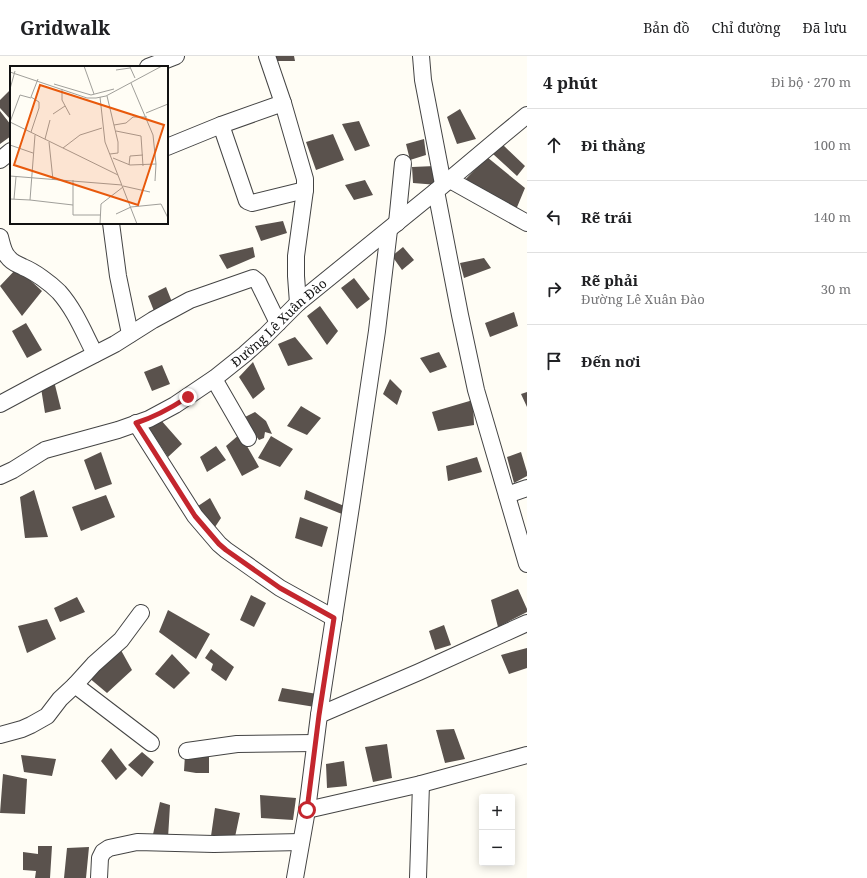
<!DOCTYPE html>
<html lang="vi">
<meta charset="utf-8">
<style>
:root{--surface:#fff;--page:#f6f6f6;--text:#202124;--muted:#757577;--line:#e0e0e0}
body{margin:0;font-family:"Noto Serif",serif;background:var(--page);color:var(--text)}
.controls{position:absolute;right:12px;bottom:12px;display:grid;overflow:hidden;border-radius:4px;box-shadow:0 2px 10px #0003}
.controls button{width:36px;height:36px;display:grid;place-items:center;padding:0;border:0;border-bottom:1px solid var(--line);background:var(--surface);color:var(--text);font:20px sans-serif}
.stop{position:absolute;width:12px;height:12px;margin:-9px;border:3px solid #c4262e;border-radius:50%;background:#fff}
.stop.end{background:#c4262e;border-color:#fff;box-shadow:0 1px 4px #0008}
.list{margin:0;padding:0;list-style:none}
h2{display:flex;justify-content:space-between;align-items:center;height:52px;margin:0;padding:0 16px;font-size:17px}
h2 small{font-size:13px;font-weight:400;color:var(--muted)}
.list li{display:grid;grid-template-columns:26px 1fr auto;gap:12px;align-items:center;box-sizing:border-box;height:72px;padding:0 16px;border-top:1px solid var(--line)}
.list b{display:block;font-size:15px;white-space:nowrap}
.list p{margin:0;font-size:13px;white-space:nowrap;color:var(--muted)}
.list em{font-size:13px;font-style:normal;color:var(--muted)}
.icon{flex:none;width:22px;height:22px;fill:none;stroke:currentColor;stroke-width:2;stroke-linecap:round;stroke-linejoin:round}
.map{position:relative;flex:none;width:527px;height:822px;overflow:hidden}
header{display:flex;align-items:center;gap:24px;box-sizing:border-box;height:56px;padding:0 20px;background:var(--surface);border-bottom:1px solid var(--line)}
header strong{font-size:19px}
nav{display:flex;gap:22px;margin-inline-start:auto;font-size:14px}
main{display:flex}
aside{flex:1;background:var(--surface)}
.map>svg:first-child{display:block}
</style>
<header>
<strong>Gridwalk</strong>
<nav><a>Bản đồ</a><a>Chỉ đường</a><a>Đã lưu</a></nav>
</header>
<main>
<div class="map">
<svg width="527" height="822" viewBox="0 0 527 822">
<rect width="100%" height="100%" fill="#fffdf5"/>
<path fill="#5a524d" d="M 272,0 L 294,0 L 295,5 L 272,5 Z
M 10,34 L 11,35 L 11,64 L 0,52 L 0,44 Z
M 460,53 L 476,83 L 457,88 L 447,61 Z
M 0,55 L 11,69 L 11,80 L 0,88 Z
M 359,65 L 370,90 L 355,95 L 342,68 Z
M 333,78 L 344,104 L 316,114 L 306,86 Z
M 424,83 L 426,99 L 410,104 L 406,88 Z
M 502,88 L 525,110 L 517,120 L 493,98 Z
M 487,101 L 525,132 L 515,156 L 462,127 Z
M 435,110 L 438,129 L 413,127 L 412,111 Z
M 365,124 L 373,139 L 354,144 L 345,129 Z
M 283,165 L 287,177 L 261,185 L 255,170 Z
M 253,191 L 255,201 L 227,213 L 219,199 Z
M 403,191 L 414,204 L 402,214 L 392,200 Z
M 484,202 L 491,212 L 464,222 L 460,207 Z
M 17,212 L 42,235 L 22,260 L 0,230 Z
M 354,222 L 370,243 L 357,253 L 341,232 Z
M 166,231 L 174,251 L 156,260 L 148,240 Z
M 320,250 L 338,275 L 327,289 L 307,260 Z
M 514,256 L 518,270 L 490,281 L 485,267 Z
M 26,267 L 42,294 L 27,302 L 12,275 Z
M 295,281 L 313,303 L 288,310 L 278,288 Z
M 439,296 L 447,311 L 430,317 L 420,302 Z
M 253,306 L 265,333 L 253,343 L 239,321 Z
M 162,309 L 170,328 L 152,335 L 144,316 Z
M 390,323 L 402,335 L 397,349 L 383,338 Z
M 54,325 L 61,353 L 45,357 L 41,332 Z
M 527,336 L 527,351 L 521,338 Z
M 473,344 L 474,369 L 438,375 L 432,356 Z
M 301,350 L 321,362 L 307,379 L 287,370 Z
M 255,356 L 266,365 L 272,378 L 265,376 L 264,382 L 259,384 L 243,362 Z
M 160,363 L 182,388 L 168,401 L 149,372 Z
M 240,378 L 259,411 L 242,420 L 226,390 Z
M 271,380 L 293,393 L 280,411 L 258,402 Z
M 216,390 L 226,404 L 207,416 L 200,401 Z
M 101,396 L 112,428 L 95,434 L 84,404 Z
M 521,396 L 527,416 L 527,420 L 514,427 L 507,401 Z
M 477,401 L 482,416 L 448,425 L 446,410 Z
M 34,434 L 48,481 L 25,482 L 20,441 Z
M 306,434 L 349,452 L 347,460 L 304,443 Z
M 106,439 L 115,461 L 81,475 L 72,451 Z
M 210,442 L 221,462 L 213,474 L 195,452 Z
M 300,461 L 328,471 L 322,491 L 295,482 Z
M 518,533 L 527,553 L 527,556 L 498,571 L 491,544 Z
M 251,539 L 266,547 L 254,571 L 240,564 Z
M 77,541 L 85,556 L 60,566 L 54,552 Z
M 168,554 L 210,578 L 196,603 L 159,576 Z
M 47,563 L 56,583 L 27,597 L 18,570 Z
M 444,569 L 451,589 L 435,594 L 429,575 Z
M 117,587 L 132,614 L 107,637 L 88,621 Z
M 527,592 L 527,612 L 509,618 L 501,599 Z
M 211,593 L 234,611 L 226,625 L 211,614 L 213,608 L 205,602 Z
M 172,598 L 190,617 L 174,633 L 155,618 Z
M 282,632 L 317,638 L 315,651 L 278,645 Z
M 454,673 L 465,703 L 445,707 L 436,674 Z
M 387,688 L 392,722 L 373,726 L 365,691 Z
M 111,692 L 127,713 L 116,724 L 101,705 Z
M 142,696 L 154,706 L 142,721 L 128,709 Z
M 209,698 L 209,717 L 196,717 L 184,715 L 185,699 Z
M 21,699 L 56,703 L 52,720 L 24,716 Z
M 344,705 L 347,730 L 327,732 L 326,708 Z
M 3,718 L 27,723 L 25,758 L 0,757 Z
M 260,739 L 296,742 L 293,764 L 261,762 Z
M 160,746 L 170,749 L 168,782 L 152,783 Z
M 215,752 L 240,757 L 235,781 L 211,780 Z
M 38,790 L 52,790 L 50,822 L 35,822 L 36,815 L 23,814 L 23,796 L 38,798 Z
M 89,791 L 86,822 L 64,822 L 67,792 Z"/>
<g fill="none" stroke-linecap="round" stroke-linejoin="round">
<defs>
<g id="minor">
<path d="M 267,0 L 283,47 L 305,123 L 305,134 L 296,200 L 296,220 L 298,247"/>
<path d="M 421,0 L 423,24 L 443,128"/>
<path d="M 148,11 L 176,0"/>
<path d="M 221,69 L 247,145 L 252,147 L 305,134"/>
<path d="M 167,91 L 221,69 L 283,47"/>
<path d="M 0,104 L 11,95"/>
<path d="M 450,124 L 527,167"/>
<path d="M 436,135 L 460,259 L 476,334 L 527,508"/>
<path d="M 111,167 L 118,220 L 130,278"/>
<path d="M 397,167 L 403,107"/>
<path d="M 0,181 C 2,188 3,196 8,201 C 12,207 18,208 23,211 C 35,216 50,227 59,236 C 75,254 84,277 95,298"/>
<path d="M 214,323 L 248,382"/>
<path d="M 0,348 L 41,326 L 115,288 L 153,264 L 190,244 L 253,222 L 258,226 L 278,267"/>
<path d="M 136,367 L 195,460 L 219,488 L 226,494 L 280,532 L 334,562"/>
<path id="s1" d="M 0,420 L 13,414 L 40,397 L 45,394 L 118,374 L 149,363 L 175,349 L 215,322 L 245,298 L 265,280 L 298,247 L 436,135 L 504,78 L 527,59"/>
<path d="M 507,439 L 527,432"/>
<path d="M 75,629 L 151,687"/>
<path d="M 319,659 L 419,616 L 527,567"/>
<path d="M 0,679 L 22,673 L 31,669 L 47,660 L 60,643 L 75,629 L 94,608 L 121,584 L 141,557"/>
<path d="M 187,695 L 237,688 L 315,687"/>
<path d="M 307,754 L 421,728 L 527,699"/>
<path d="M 99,822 L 100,802 L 103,796 L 109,792 L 137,786 L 214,788 L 301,786"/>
<path d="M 295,822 L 307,754 L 319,659 L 352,444 L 377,275 L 389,174"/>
<path d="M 418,822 L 421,728"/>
</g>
</defs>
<use href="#minor" stroke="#444" stroke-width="18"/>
<use href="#minor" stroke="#fff" stroke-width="16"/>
</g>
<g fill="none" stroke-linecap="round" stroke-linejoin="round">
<path stroke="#c4262e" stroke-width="5" d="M 188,341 C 171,352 155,361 136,367 L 195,460 L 219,488 L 226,494 L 280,532 L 334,562 L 319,659 L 307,754"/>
</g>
<g text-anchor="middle" stroke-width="4" stroke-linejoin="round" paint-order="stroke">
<g font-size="13" fill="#111" stroke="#fff">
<text dy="5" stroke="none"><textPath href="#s1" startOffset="323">Đường Lê Xuân Đào</textPath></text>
</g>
</g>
<g transform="translate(10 10)">
<rect width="158" height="158" fill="#fffdf5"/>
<path fill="none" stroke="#a09f9a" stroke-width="1" d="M 74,0 L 84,28M 120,1 L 125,12M 106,4 L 120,2M 0,6 L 77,32 L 86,32 L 96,30 L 152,0M 44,18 L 81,29 L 104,23M 0,23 L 5,5M 52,23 L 52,34 L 60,49M 97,30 L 108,76 L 108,87 L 100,88M 90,31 L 95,76 L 127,158M 136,47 L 158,38M 43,48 L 55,40M 0,56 L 108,109M 0,56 L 10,29 L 21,32M 104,59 L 116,57 L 123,51 L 137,51M 106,65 L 131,70 L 133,100M 21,66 L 29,42 L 29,36 L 21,31 L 28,13M 35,73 L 40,54M 39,76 L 43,114M 0,79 L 23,87M 53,82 L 70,69 L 92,62M 103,92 L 120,99 L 146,98 L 143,69 L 121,17M 119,99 L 120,90 L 133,89M 0,110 L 112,119M 63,114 L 63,149 L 91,149M 145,115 L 146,98M 113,120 L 140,126M 0,133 L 20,134 L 25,69M 4,133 L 6,111M 20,134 L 63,139M 106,148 L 121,141 L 151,138 L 158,152M 90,158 L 91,138 L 113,121"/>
<path fill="#e8590c" fill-opacity="0.15" stroke="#e8590c" stroke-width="2" d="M 30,19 L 154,59 L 128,139 L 4,99 Z"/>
<rect width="158" height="158" fill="none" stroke="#111" stroke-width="2"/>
</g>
</svg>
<div class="controls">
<button>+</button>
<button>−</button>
</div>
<div class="stop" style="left:307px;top:754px"></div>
<div class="stop end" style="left:188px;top:341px"></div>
</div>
<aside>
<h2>4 phút<small>Đi bộ · 270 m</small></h2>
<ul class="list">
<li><svg class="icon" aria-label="ahead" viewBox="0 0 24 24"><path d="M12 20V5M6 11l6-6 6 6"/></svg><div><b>Đi thẳng</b></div><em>100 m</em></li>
<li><svg class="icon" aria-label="left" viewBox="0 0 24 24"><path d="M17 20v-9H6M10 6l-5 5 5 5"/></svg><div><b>Rẽ trái</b></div><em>140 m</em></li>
<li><svg class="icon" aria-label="right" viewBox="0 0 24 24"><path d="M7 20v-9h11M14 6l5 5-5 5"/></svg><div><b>Rẽ phải</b><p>Đường Lê Xuân Đào</p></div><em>30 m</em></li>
<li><svg class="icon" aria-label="arrive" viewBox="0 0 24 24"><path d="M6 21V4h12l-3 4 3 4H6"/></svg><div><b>Đến nơi</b></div></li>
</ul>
</aside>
</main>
